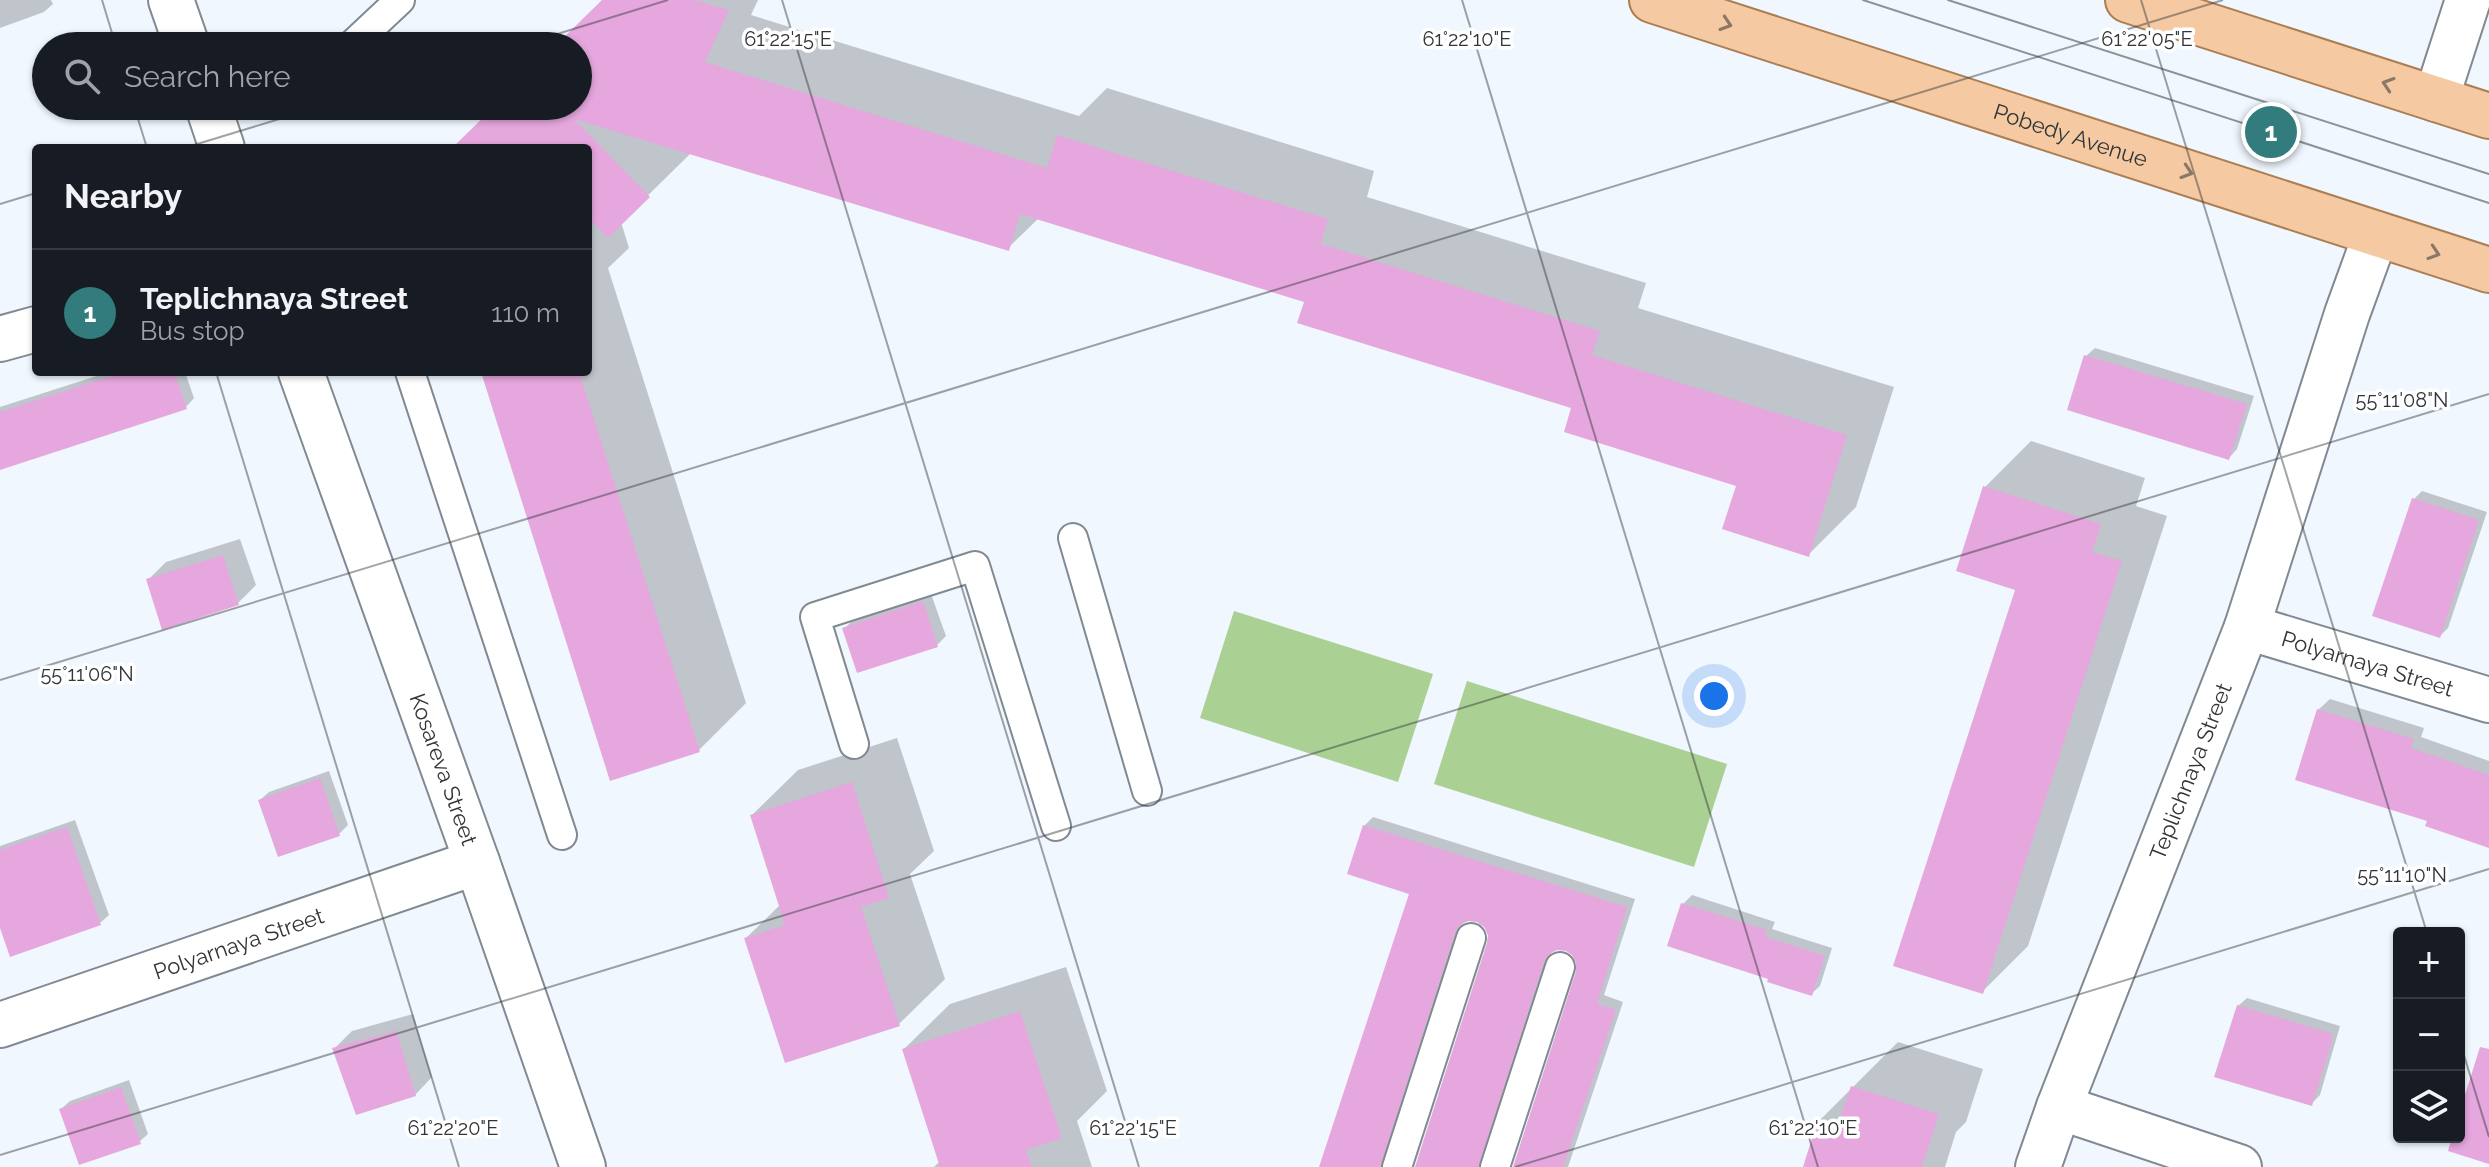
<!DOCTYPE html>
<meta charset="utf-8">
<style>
:root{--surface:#171b24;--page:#20242c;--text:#f1f3f6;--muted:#9ea1a6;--line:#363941;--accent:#327c7e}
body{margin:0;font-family:Raleway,sans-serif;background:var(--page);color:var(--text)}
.controls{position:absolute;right:24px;bottom:24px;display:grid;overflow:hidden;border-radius:8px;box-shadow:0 2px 6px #0004}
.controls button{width:72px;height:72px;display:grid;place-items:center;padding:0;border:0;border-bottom:2px solid var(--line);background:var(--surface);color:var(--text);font:40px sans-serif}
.you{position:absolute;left:1714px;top:696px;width:28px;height:28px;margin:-20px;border:6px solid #fff;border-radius:50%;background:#1a73e8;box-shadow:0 0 0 12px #1a73e833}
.badge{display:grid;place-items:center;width:52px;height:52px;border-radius:50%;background:var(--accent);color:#fff;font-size:26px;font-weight:700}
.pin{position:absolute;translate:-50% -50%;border:4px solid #fff;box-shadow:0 2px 8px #0006}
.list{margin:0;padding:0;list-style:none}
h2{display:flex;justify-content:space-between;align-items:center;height:104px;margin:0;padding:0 32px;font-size:34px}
h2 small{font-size:26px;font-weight:400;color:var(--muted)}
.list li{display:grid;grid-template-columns:52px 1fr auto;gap:24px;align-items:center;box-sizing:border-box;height:128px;padding:0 32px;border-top:2px solid var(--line)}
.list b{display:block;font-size:30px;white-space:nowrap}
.list p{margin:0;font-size:26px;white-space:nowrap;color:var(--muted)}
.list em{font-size:26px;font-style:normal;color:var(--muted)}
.icon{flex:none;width:44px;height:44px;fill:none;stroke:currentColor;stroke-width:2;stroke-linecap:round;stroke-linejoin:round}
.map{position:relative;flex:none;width:2489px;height:1167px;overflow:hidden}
.search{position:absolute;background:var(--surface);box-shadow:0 2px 6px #0004;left:32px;top:32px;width:560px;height:88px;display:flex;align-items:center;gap:20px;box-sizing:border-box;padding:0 28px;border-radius:44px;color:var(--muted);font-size:30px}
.panel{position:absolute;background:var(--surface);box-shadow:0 2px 6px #0004;left:32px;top:144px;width:560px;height:232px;border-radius:8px}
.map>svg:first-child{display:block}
</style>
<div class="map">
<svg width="2489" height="1167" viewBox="0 0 2489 1167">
<rect width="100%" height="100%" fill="#f0f7fe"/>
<path fill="#aad093" d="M 1234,611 L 1433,674 L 1398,782 L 1200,718 Z
M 1467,681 L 1727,764 L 1694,867 L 1434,784 Z"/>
<path fill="#0003" d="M 0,0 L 51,0 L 53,4 L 44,12 L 0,28 Z
M 604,0 L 758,0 L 751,15 L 1079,116 L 1107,88 L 1374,171 L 1367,197 L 1646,283 L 1638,308 L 1894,387 L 1856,507 L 1809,554 L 1739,485 L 1574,407 L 1307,301 L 1039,218 L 1008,248 L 692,152 L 621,222 L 629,248 L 608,268 L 746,703 L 699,750 L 483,372 L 588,372 L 588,148 L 455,148 L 497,106 L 578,106 L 578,46 L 558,46 Z
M 2095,348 L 2254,396 L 2237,449 L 2229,458 L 2086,356 Z
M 109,372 L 185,372 L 194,398 L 186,407 L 0,467 L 0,407 Z
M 2031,441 L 2145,478 L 2136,506 L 2167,516 L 2028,946 L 1982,992 L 2018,588 L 1958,570 L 1985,487 Z
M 2422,491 L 2487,512 L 2448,628 L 2440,636 L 2414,499 Z
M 240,539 L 256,585 L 238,603 L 148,580 L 166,562 Z
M 931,594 L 946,636 L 937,645 L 844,629 L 853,620 Z
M 2330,699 L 2424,728 L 2421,737 L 2489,761 L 2489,846 L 2429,820 L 2318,710 Z
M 897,738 L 934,851 L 910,874 L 945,979 L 899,1024 L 746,938 L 781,904 L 752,815 L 798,770 Z
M 329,771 L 348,825 L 339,834 L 260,800 L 269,792 Z
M 1373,817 L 1635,899 L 1604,995 L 1623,1002 L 1568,1167 L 1515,1167 L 1578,973 L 1578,962 L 1574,954 L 1567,949 L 1555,949 L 1552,951 L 1487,1152 L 1489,1167 L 1417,1167 L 1489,944 L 1489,933 L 1486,926 L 1478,920 L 1466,920 L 1463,922 L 1389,1152 L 1391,1167 L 1321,1167 L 1412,892 L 1364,826 Z
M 75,820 L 109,915 L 100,923 L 0,922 L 0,846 Z
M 1692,895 L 1775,922 L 1772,929 L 1832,948 L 1820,986 L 1811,994 L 1683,904 Z
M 1066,967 L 1107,1091 L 1077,1121 L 1092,1167 L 934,1167 L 940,1161 L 904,1049 L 950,1004 Z
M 2247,998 L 2340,1026 L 2320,1095 L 2311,1104 L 2238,1006 Z
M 413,1014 L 432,1077 L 415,1095 L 334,1049 L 352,1031 Z
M 1898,1042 L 1983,1069 L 1966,1122 L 1956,1132 L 1945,1167 L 1805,1167 L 1820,1120 Z
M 129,1080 L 148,1134 L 139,1142 L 61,1109 L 70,1101 Z"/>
<path fill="#e5a7dd" d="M 602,0 L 695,0 L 729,10 L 705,62 L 1047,168 L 1057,135 L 1328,219 L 1321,244 L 1600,331 L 1592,355 L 1847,435 L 1809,557 L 1722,529 L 1736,486 L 1564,432 L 1571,408 L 1297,323 L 1304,302 L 1020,214 L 1009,251 L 574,119 L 650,197 L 608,238 L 588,217 L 588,148 L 452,148 L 495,106 L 578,106 L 578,46 L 555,46 Z
M 2084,355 L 2247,404 L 2229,460 L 2067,410 Z
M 124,372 L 174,372 L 187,409 L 0,470 L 0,412 Z
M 481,372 L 579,372 L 700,752 L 610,781 Z
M 1983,486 L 2101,524 L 2092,552 L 2122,561 L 1983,994 L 1893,966 L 2015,590 L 1956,571 Z
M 2412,498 L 2479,520 L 2440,638 L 2372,616 Z
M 223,555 L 239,605 L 162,630 L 146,579 Z
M 923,601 L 938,647 L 857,673 L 842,628 Z
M 2317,709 L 2414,739 L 2411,748 L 2489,775 L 2489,848 L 2425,826 L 2427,821 L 2295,780 Z
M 320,778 L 340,836 L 278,857 L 258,800 Z
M 852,782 L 889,898 L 861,907 L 900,1026 L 785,1063 L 744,938 L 785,925 L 750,815 Z
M 1363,825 L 1627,907 L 1597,1004 L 1616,1010 L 1563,1167 L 1513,1167 L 1576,971 L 1576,963 L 1572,955 L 1566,951 L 1557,950 L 1549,954 L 1544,962 L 1478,1167 L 1415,1167 L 1487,943 L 1488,935 L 1484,927 L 1477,922 L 1468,921 L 1460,925 L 1455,933 L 1380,1167 L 1319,1167 L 1409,894 L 1347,874 Z
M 67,827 L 101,925 L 10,957 L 0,928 L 0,850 Z
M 1681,903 L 1767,930 L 1765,937 L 1825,956 L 1812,996 L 1767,982 L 1768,979 L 1667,946 Z
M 2237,1005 L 2334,1034 L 2330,1036 L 2333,1037 L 2312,1106 L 2214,1077 Z
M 1020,1011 L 1062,1138 L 1026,1150 L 1032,1167 L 940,1167 L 902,1049 Z
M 396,1031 L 416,1096 L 356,1115 L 332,1048 Z
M 2480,1047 L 2489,1049 L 2489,1164 L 2448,1151 L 2452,1137 L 2459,1137 L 2459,1114 Z
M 1851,1086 L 1939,1114 L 1922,1167 L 1803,1167 L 1818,1119 L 1838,1125 Z
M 121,1087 L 141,1144 L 79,1165 L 59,1109 Z"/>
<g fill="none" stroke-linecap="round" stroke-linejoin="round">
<defs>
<path id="service" d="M 351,46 L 400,0
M 410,372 L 562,835
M 1073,538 L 1147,791
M 854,744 L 815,617 L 975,566 L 1056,826
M 1397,1167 L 1471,938
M 1495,1167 L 1560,967"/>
<g id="minor">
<path d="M 2436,99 L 2468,0"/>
<path d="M 0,339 L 36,329"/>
<path id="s1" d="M 2247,627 L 2489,700"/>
<path id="s2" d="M 0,1025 L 477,862"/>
<path d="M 2059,1107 L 2239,1167"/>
<path id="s3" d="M 2038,1167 L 2059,1107 L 2247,627 L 2347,314 L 2376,234"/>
</g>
<g id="tertiary">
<path d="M 171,0 L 187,46"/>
<path d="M 208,106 L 222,148"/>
<path id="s4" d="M 301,372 L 477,862 L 583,1167"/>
</g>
<g id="primary">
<path id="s5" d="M 1652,0 L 2489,270"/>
<path d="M 2128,0 L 2489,116"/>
</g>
</defs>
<use href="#service" stroke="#818991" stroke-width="32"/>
<use href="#minor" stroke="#818991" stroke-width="48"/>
<use href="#tertiary" stroke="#818991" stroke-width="48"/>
<use href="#primary" stroke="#ac7e53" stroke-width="48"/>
<use href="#service" stroke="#fff" stroke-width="28"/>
<use href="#minor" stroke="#fff" stroke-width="44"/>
<use href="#tertiary" stroke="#fff" stroke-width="44"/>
<use href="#primary" stroke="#f5c9a1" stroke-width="44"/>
<path stroke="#8d9297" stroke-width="2" d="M 1863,0 L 2489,203
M 1948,0 L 2489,174"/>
</g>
<defs><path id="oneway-chevron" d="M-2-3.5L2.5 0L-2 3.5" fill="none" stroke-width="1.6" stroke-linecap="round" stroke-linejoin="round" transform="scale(2)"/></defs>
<g stroke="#897867">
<use href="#oneway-chevron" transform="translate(1726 24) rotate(18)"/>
<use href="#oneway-chevron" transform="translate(2388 84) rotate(-162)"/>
<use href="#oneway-chevron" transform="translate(2187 172) rotate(18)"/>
<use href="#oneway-chevron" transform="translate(2434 253) rotate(18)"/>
</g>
<path fill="none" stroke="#313538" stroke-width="2" stroke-opacity="0.45" d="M 102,0 L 116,46M 782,0 L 1139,1167M 1462,0 L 1818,1167M 2141,0 L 2427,933M 518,46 L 668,0M 134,106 L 147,148M 184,148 L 322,106M 0,204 L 36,193M 216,372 L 459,1167M 0,680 L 2223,0M 2459,1039 L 2489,1137M 0,1155 L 2489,394M 1515,1167 L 2489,869"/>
<g text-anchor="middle" stroke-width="7" stroke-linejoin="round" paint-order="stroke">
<g font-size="22" fill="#313538" stroke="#fff">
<text dy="8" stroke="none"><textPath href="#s5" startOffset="440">Pobedy Avenue</textPath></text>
<text dy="8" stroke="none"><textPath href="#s1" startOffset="126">Polyarnaya Street</textPath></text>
<text dy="8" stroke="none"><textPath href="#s4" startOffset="422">Kosareva Street</textPath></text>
<text dy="8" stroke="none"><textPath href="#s3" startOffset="424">Teplichnaya Street</textPath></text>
<text dy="8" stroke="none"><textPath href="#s2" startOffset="252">Polyarnaya Street</textPath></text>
</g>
</g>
<g font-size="20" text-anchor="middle" fill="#313538" stroke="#fff" stroke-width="7" stroke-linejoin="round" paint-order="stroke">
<text x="788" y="46">61°22'15"E</text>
<text x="1467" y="46">61°22'10"E</text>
<text x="2147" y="46">61°22'05"E</text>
<text x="2402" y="407">55°11'08"N</text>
<text x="87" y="681">55°11'06"N</text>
<text x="2402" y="882">55°11'10"N</text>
<text x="453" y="1135">61°22'20"E</text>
<text x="1133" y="1135">61°22'15"E</text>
<text x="1813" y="1135">61°22'10"E</text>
</g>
</svg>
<div class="controls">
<button>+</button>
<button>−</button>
<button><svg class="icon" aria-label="layers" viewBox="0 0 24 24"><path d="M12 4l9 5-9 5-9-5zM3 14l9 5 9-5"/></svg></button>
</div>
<div class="you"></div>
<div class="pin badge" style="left:2271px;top:132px">1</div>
<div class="search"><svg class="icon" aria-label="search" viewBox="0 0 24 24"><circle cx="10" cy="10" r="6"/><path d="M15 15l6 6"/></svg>Search here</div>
<section class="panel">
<h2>Nearby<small></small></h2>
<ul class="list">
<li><span class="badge">1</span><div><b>Teplichnaya Street</b><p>Bus stop</p></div><em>110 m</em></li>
</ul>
</section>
</div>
